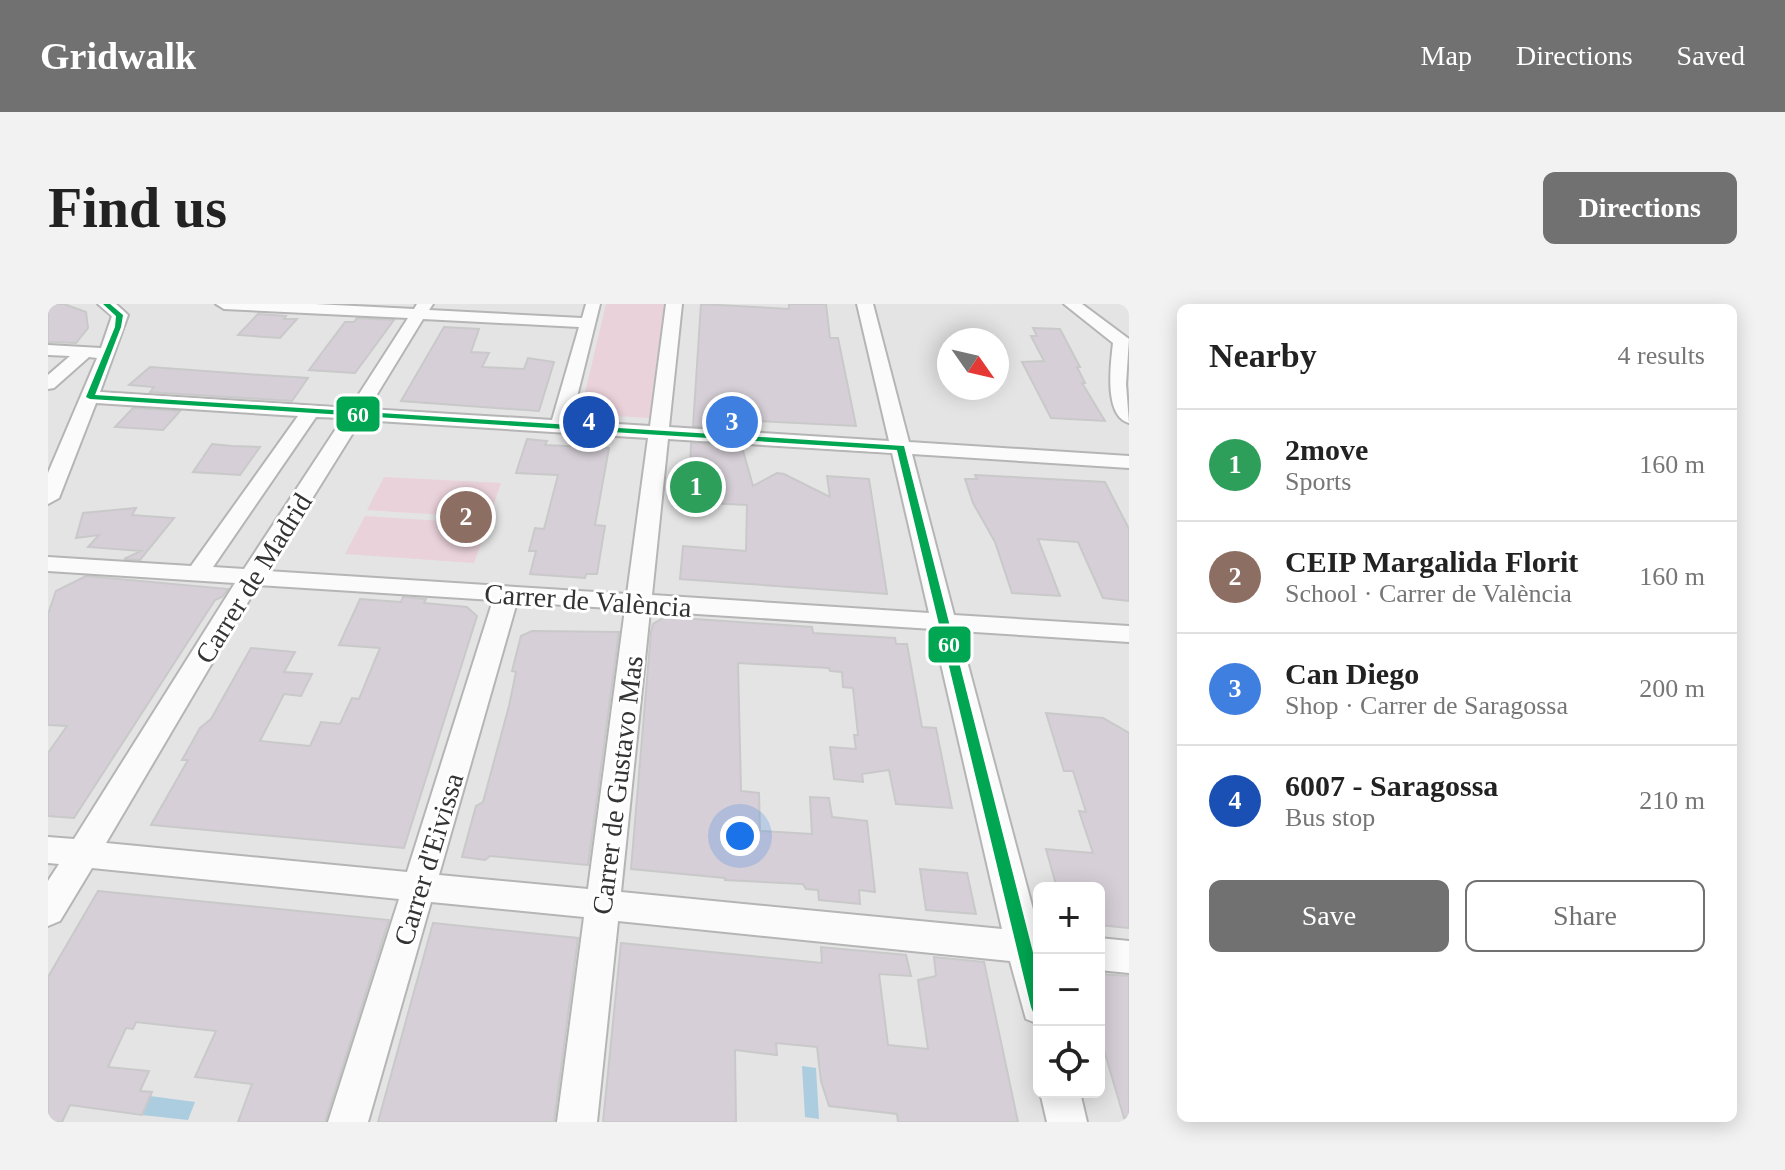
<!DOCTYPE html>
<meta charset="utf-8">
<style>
:root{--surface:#fff;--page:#f2f2f2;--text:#222;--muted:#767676;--line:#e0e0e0;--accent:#717172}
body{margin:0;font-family:Georgia,serif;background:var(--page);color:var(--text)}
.controls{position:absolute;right:24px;bottom:24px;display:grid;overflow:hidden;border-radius:12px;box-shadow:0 4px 20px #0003}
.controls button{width:72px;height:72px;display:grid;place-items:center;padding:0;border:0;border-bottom:2px solid var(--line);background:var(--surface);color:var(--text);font:40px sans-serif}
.compass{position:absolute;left:889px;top:24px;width:72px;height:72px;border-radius:50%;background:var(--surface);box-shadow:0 4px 20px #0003;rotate:124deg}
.you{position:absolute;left:692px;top:532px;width:28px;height:28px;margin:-20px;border:6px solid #fff;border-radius:50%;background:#1a73e8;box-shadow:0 0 0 12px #1a73e833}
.badge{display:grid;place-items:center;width:52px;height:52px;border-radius:50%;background:var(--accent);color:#fff;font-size:26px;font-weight:700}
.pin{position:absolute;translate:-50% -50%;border:4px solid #fff;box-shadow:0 2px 8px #0006}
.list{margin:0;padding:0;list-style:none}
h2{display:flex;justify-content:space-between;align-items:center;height:104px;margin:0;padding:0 32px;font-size:34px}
h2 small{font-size:26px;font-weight:400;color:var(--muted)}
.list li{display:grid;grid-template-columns:52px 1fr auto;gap:24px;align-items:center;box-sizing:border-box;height:112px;padding:0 32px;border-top:2px solid var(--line)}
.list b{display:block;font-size:30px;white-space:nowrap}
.list p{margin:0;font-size:26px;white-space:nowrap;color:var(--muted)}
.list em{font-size:26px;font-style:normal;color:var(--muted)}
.actions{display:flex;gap:16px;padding:24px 32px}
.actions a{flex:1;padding:18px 0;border:2px solid var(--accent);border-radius:12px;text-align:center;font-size:28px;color:var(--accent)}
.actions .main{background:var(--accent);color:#fff}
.icon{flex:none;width:44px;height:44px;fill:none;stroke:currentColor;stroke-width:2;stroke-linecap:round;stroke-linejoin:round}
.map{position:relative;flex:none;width:1081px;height:818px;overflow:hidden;border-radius:12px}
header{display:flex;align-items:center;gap:48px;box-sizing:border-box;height:112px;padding:0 40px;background:var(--accent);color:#fff}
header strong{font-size:38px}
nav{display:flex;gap:44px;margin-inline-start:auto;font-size:28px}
.intro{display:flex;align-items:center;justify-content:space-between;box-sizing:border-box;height:192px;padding:0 48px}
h1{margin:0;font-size:56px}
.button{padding:20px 36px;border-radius:12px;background:var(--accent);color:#fff;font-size:28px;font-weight:700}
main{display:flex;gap:48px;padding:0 48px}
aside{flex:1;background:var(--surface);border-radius:12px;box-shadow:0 4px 20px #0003}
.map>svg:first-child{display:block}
</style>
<header>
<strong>Gridwalk</strong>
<nav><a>Map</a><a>Directions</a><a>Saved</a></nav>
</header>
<div class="intro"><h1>Find us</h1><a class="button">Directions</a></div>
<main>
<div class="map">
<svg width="1081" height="818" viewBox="0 0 1081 818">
<rect width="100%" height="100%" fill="#e4e4e5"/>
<path fill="#ead2da" d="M 558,0 L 616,0 L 601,114 L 532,110 Z
M 336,173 L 453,179 L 441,214 L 319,206 Z
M 317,212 L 440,220 L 426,259 L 297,250 Z"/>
<path fill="#abcddf" d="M 754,762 L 768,764 L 771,815 L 757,813 Z
M 102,792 L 147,798 L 140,816 L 94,811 Z"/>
<path fill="#d6cfd7" stroke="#c9c9ca" stroke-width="2" d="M 0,0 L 16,0 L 38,8 L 40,24 L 28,39 L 0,38 Z
M 653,0 L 741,5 L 741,0 L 778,0 L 782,34 L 790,34 L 808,122 L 687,116 L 689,124 L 645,122 Z
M 210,10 L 238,12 L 236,15 L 249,15 L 232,34 L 190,31 Z
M 309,14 L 346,16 L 307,69 L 261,66 L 297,18 L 306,18 Z
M 396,23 L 431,25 L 423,48 L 441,49 L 434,63 L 476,65 L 480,54 L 506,58 L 491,107 L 353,97 Z
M 985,24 L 1012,25 L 1032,63 L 1029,63 L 1037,79 L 1034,79 L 1057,117 L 1003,114 L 974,58 L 996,57 L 983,32 L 989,32 Z
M 102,63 L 198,70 L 260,74 L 244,97 L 102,88 L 106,83 L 81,81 Z
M 85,104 L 132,107 L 115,126 L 67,123 Z
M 479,135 L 499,137 L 497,141 L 561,144 L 547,221 L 557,222 L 549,270 L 538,270 L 537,274 L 482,270 L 488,247 L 481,247 L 487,224 L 496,225 L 510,171 L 468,169 Z
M 643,139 L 694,143 L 705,182 L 729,169 L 736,170 L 782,193 L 779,172 L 821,175 L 839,290 L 632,275 L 635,242 L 698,247 L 699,201 L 641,198 Z
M 164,140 L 184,142 L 212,143 L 192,171 L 145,168 Z
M 927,171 L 1057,178 L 1081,225 L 1081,297 L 1055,294 L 1030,238 L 990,235 L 1012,292 L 964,289 L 947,238 L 925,199 L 917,175 L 929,175 Z
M 88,204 L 84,211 L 126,214 L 92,256 L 76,255 L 93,247 L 40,243 L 51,231 L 28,234 L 35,209 Z
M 38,272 L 180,285 L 174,293 L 167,296 L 26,514 L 0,512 L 0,449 L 19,422 L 0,421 L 0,310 L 8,287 Z
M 355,293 L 378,295 L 376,299 L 419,303 L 429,312 L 356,544 L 103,521 L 140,456 L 134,456 L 152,424 L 163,415 L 203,344 L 247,348 L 236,368 L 264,370 L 253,392 L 236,390 L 212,437 L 262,442 L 273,418 L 292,420 L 304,394 L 311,395 L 332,344 L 291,341 L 312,295 L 353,298 Z
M 617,313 L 764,323 L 765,329 L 847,334 L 848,340 L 859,340 L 874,423 L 888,424 L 904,504 L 848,500 L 841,466 L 814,470 L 815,478 L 786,475 L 782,443 L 808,445 L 806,431 L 810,431 L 805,384 L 795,383 L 794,368 L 782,367 L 781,364 L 690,359 L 693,487 L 711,489 L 712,527 L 764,530 L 762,493 L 781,494 L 784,513 L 819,517 L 827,588 L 811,586 L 812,600 L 771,596 L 770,586 L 758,585 L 755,580 L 677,576 L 677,574 L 583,565 L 603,328 L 605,320 Z
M 484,327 L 571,328 L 540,561 L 442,552 L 437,556 L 414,553 L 428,502 L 435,498 L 461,402 L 468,368 L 464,367 L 473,332 Z
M 998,409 L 1055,414 L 1081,429 L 1081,624 L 1051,621 L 1051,584 L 1009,584 L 998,545 L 1045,549 L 1031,507 L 1038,508 L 1025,467 L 1016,467 Z
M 872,565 L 919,569 L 928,610 L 878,606 Z
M 50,587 L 341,616 L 277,818 L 190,818 L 204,780 L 147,773 L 168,727 L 88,718 L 85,725 L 78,724 L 60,763 L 101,767 L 92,787 L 104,788 L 94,811 L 22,801 L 14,818 L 0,818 L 0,673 Z
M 385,619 L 530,634 L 506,818 L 330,818 Z
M 573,639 L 774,659 L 773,643 L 858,651 L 863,672 L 831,670 L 840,741 L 880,745 L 870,676 L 888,672 L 886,653 L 936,658 L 970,818 L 850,818 L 849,810 L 781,802 L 773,777 L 769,743 L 728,739 L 729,751 L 687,746 L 688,818 L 555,818 Z
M 1051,670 L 1081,672 L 1081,813 L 1076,814 L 1051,729 Z"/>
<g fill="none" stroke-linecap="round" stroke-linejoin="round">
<defs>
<path id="minor" d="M 50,0 L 68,0 L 80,11 L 52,88 L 302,104 L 360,14 L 176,5 L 168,0 L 267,0 L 366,5 L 369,0 L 385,0 L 381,6 L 534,14 L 538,0 L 552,0 L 523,117 L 602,122 L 618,0 L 634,0 L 621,123 L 841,137 L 809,0 L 825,0 L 861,138 L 1081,152 L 1081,164 L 864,150 L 906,311 L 1081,322 L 1081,338 L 911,327 L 991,628 L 991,720 L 978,715 L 962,657 L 570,617 L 549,818 L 509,818 L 536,613 L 383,598 L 320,818 L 280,818 L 351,595 L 44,564 L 12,617 L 0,622 L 0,577 L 11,560 L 0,559 L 0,533 L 26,535 L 187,279 L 0,267 L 0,253 L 143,262 L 250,112 L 48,99 L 11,194 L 0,200 L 0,169 L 49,54 L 41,53 L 6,84 L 0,85 L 0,71 L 22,52 L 0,51 L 0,41 L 53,44 L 64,12 ZM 375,15 L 531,23 L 504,116 L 320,105 ZM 268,113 L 295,114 L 196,265 L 165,263 ZM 313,116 L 600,134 L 579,290 L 219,267 ZM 620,135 L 844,149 L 881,309 L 604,291 ZM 210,281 L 445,296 L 359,568 L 58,539 ZM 469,298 L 577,305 L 540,585 L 391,571 ZM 602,307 L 885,325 L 954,625 L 573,588 Z
M 1016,0 L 1034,0 L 1081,35 L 1078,80 L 1081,119 C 1055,112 1063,58 1065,39 Z
M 1051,634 L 1081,637 L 1081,669 L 1051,666 Z
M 992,788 L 1032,788 L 1039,818 L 999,818 Z"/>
</defs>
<use href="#minor" stroke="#b5b5b6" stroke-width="4"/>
<use href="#minor" fill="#fbfbfb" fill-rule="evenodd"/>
<defs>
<path id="bus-1" d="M 55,0 L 62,0 L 75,11 L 73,23 L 47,91 L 856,142 L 991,672 L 991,710 L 985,708 L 983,703 L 849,146 L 42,95 L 38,93 L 67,23 L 68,12 Z"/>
</defs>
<use href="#bus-1" stroke="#fff" stroke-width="6"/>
<use href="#bus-1" fill="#00a651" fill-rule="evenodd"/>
</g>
<g text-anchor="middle" stroke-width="6" stroke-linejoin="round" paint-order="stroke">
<g font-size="28" fill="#333334" stroke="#fff">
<text transform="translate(205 274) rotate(-58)" y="10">Carrer de Madrid</text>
<text transform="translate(540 296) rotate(4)" y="10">Carrer de València</text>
<text transform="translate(569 481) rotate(-83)" y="10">Carrer de Gustavo Mas</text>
<text transform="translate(380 555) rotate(-73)" y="10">Carrer d'Eivissa</text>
</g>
</g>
<g stroke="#fff" stroke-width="3">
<rect x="287" y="91" width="46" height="38" rx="8" fill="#00a651"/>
<rect x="879" y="321" width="45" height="39" rx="8" fill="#00a651"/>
</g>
<g font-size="22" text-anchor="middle" font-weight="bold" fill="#fff">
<text x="310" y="118">60</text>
<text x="901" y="348">60</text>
</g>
</svg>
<div class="controls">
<button>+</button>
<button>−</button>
<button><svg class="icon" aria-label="locate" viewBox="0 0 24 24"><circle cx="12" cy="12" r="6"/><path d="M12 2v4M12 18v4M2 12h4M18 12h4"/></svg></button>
</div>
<svg class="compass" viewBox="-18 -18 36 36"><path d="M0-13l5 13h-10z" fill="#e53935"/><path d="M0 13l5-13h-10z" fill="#767676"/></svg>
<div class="you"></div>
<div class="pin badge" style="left:648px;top:183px;background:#2e9e5b">1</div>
<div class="pin badge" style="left:418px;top:213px;background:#8d6e63">2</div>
<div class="pin badge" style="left:684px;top:118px;background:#3f7fe0">3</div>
<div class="pin badge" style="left:541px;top:118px;background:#1a4fb4">4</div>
</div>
<aside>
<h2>Nearby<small>4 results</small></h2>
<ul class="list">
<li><span class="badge" style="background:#2e9e5b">1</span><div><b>2move</b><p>Sports</p></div><em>160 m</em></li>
<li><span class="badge" style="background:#8d6e63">2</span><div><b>CEIP Margalida Florit</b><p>School · Carrer de València</p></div><em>160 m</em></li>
<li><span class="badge" style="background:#3f7fe0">3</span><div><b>Can Diego</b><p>Shop · Carrer de Saragossa</p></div><em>200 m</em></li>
<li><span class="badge" style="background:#1a4fb4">4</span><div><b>6007 - Saragossa</b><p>Bus stop</p></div><em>210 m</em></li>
</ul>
<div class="actions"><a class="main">Save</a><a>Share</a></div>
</aside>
</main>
